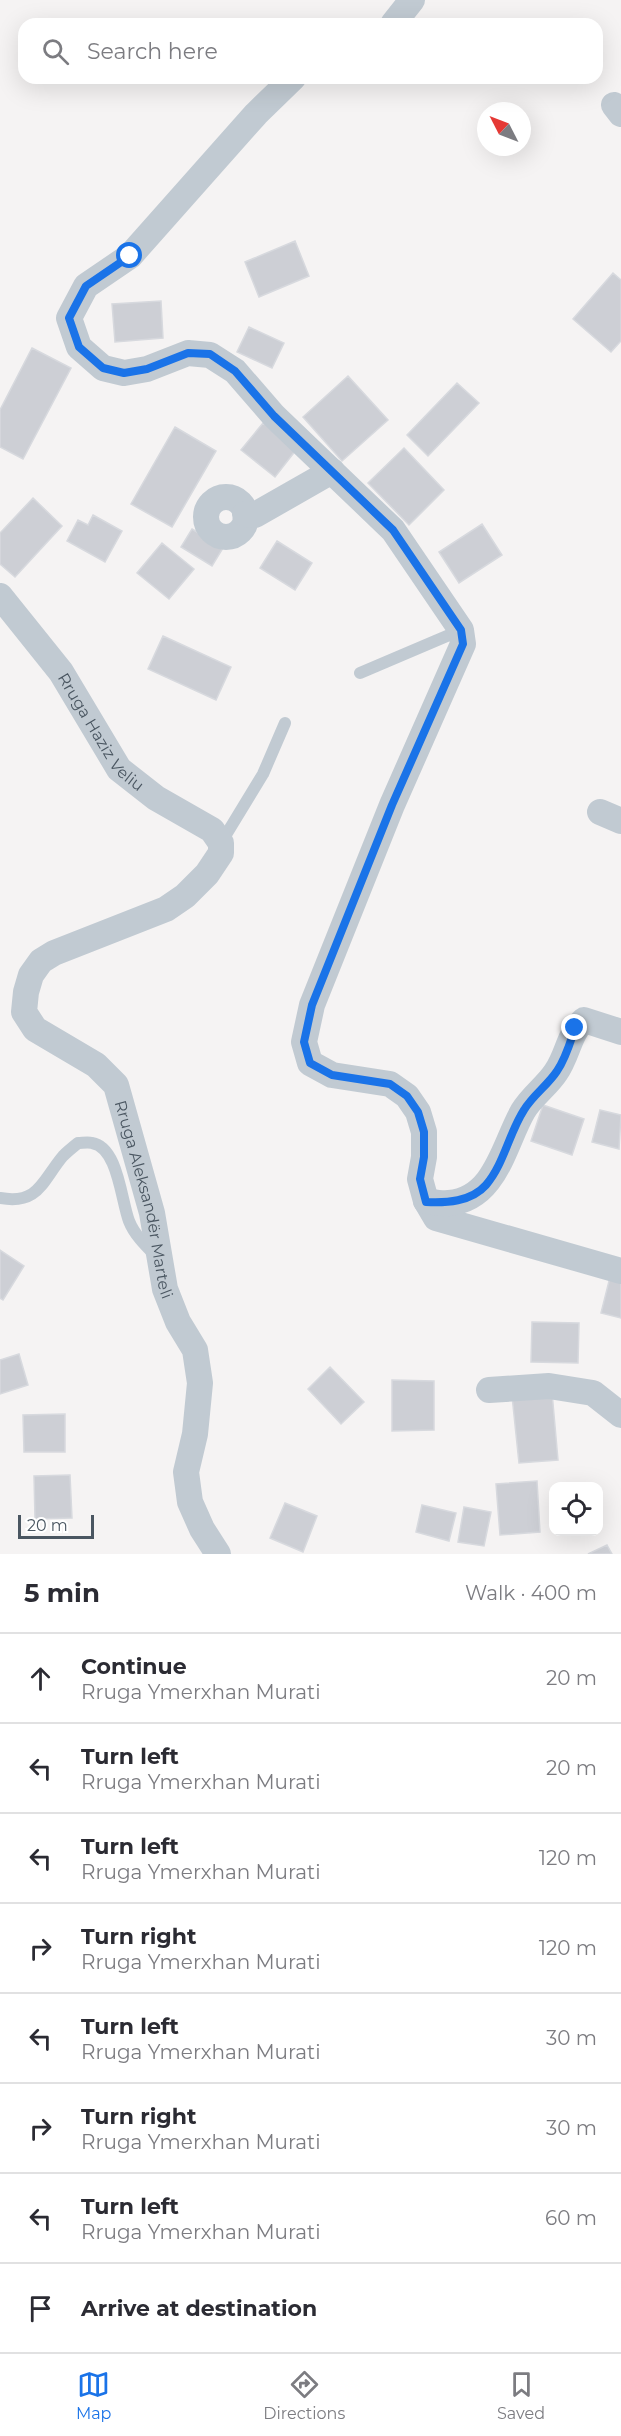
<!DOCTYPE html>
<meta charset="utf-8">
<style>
:root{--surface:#fff;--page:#f2f2f3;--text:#2b2b33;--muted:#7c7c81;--line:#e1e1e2;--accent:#1a73e8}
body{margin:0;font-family:Montserrat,sans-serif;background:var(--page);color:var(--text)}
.controls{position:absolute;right:18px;bottom:18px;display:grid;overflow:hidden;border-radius:12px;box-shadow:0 6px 24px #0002}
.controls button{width:54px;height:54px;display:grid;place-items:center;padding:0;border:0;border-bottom:2px solid var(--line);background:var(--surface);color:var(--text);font:30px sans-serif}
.compass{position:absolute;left:477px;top:102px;width:54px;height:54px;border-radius:50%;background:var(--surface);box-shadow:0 6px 24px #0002;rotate:312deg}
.scale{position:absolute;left:18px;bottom:15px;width:76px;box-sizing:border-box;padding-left:6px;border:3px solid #4a5661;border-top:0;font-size:16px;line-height:21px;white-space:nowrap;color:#4a5661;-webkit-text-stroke:4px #fff;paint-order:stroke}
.stop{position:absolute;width:18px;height:18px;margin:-14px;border:4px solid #1a73e8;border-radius:50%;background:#fff}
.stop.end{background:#1a73e8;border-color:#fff;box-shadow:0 2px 6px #0008}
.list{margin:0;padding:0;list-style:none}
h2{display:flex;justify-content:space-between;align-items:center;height:78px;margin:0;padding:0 24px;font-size:26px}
h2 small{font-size:20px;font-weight:400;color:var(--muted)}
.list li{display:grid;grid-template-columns:39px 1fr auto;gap:18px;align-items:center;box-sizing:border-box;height:90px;padding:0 24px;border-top:2px solid var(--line)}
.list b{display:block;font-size:22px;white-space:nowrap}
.list p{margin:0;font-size:20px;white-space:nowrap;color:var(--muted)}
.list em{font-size:20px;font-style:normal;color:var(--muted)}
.icon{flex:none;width:33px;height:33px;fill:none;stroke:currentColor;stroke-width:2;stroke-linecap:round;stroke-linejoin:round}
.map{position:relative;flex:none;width:621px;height:1554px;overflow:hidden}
.search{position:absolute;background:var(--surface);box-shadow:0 6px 24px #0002;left:18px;right:18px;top:18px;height:66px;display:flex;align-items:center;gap:15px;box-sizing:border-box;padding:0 21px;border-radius:18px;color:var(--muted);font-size:22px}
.sheet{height:798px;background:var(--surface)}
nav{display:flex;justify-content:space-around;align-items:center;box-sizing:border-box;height:84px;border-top:2px solid var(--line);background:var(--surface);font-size:16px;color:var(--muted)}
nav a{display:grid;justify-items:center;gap:3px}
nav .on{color:var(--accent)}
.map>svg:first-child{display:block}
</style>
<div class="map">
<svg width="621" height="1554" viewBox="0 0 621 1554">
<rect width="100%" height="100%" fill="#f5f3f3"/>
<path fill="#cdcfd5" stroke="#d7d9de" stroke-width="1.5" d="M 295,241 L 309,276 L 259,297 L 245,262 Z
M 613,273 L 621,280 L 621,341 L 611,352 L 573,319 Z
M 161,301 L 163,338 L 115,342 L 112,304 Z
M 249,327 L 284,343 L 272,368 L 237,352 Z
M 32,348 L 71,368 L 23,459 L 0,447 L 0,410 Z
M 348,376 L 388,420 L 342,461 L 303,417 Z
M 457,383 L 479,403 L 428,456 L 407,435 Z
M 263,423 L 296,450 L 275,477 L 241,450 Z
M 175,427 L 216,451 L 172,527 L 131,504 Z
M 404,448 L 444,490 L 409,525 L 368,483 Z
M 33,498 L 62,526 L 15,577 L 0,564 L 0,533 Z
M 93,515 L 122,531 L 105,562 L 67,541 L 78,520 L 88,525 Z
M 482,524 L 502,555 L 459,583 L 439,552 Z
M 192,529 L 223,548 L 212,566 L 181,547 Z
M 277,541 L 312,563 L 295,590 L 260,568 Z
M 162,543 L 194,569 L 169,599 L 137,573 Z
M 163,636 L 231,667 L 216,700 L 148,669 Z
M 543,1105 L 584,1119 L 572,1155 L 531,1141 Z
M 600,1110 L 621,1115 L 619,1149 L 592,1142 Z
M 0,1250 L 24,1266 L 3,1300 L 0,1298 Z
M 610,1277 L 621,1279 L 621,1318 L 601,1313 Z
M 532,1322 L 579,1323 L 578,1363 L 531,1362 Z
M 19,1354 L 28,1385 L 0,1394 L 0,1360 Z
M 330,1367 L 364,1402 L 341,1424 L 308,1389 Z
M 392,1380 L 434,1381 L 434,1430 L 392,1431 Z
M 552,1392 L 558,1460 L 519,1463 L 512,1396 Z
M 65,1414 L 65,1452 L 24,1452 L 23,1415 Z
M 70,1475 L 72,1518 L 35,1519 L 34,1476 Z
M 537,1481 L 540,1532 L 500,1535 L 496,1484 Z
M 285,1503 L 317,1516 L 303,1552 L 270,1538 Z
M 422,1505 L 456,1513 L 449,1541 L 416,1532 Z
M 464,1507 L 491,1512 L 484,1546 L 458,1542 Z
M 607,1545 L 612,1554 L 588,1554 Z"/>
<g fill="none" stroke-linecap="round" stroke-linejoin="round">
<path stroke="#c1cad2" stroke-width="12" d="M 360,673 L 461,630
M 221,843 L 263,774 L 285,723
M 0,1198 C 39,1205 42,1181 63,1156 C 67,1152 73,1147 78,1143 C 82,1143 88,1142 92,1143 C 118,1147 121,1200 129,1221 C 134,1234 145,1245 155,1255"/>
<g stroke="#c1cad2" stroke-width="26">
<path d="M 393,24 L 412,0"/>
<path d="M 293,78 L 256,114 L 130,256 L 86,286 L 69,318 L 79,347 L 103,368 L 124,373 L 147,369 L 188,353 L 210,355 L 235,371 L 274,416 L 393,530 L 461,630 L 463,644 L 392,805 L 312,1005 L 304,1042 L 310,1063 L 332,1075 L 390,1084 L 407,1096 L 418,1112 L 424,1132 L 424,1157 L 420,1179 L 426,1201 L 436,1218 L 621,1271"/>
<path d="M 614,105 L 621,114"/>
<circle cx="226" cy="517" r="20"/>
<path d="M 245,514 L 255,515 L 332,471"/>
<path id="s1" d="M 0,596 L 61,672 L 119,769 L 156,798 L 212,830 L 221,843 L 221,853 L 207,874 L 185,896 L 166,909 L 54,953 L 41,961 L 31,975 L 26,992 L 24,1012 L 35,1029 L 96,1065 L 116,1085 L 152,1213 L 165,1289 L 178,1322 L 195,1350 L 200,1383 L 195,1434 L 186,1472 L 190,1502 L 202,1529 L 218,1554"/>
<path d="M 600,812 L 621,821"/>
<path d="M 426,1201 C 433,1202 441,1204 449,1203 C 496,1199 504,1144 523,1111 C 532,1096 547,1086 556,1072 C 568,1055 569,1033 584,1020 L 621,1032"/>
<path d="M 489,1390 L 549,1386 L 593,1393 L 621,1415"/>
</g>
</g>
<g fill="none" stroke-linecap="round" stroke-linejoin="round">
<path stroke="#1a73e8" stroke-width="8" d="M 130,256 L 86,286 L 69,318 L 79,347 L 103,368 L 124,373 L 147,369 L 188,353 L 210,354 L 235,371 L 274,416 L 393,530 L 461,630 L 463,644 L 392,805 L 312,1005 L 304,1042 L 310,1063 L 332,1075 L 390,1084 L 407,1096 L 418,1112 L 424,1132 L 424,1157 L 420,1179 L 426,1202 C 446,1203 471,1202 486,1185 C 504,1164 509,1133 524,1110 C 533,1095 548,1085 557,1071 C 566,1058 570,1043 575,1028"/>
</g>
<g text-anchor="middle" stroke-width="4.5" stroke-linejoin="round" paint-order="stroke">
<g font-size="16" fill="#4a5661" stroke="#fff">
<text dy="6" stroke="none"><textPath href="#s1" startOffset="170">Rruga Haziz Veliu</textPath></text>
<text dy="6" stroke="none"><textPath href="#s1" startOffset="855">Rruga Aleksandër Marteli</textPath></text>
</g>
</g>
</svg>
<div class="controls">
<button><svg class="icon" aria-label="locate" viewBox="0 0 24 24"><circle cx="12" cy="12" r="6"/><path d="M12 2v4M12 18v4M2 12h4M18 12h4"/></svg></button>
</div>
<svg class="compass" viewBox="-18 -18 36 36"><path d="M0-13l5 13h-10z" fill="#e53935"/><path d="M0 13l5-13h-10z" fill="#7c7c81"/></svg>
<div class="scale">20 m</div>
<div class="stop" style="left:130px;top:256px"></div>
<div class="stop end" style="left:575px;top:1028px"></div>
<div class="search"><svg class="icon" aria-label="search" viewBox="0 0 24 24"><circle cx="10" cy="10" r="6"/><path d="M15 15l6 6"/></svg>Search here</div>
</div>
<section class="sheet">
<h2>5 min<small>Walk · 400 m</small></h2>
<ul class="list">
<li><svg class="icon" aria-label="ahead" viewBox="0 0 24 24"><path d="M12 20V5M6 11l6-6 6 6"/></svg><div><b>Continue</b><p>Rruga Ymerxhan Murati</p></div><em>20 m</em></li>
<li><svg class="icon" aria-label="left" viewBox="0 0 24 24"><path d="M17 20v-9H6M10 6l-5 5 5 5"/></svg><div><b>Turn left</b><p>Rruga Ymerxhan Murati</p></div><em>20 m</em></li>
<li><svg class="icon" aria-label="left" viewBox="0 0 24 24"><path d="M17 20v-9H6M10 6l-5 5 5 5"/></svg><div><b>Turn left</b><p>Rruga Ymerxhan Murati</p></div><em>120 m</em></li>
<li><svg class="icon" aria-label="right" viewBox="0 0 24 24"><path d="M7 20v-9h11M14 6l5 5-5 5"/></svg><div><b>Turn right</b><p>Rruga Ymerxhan Murati</p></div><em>120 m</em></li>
<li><svg class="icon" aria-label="left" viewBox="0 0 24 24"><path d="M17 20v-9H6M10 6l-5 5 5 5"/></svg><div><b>Turn left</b><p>Rruga Ymerxhan Murati</p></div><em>30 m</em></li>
<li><svg class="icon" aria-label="right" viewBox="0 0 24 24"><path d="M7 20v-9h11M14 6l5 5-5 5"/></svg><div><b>Turn right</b><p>Rruga Ymerxhan Murati</p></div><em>30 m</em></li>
<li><svg class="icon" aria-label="left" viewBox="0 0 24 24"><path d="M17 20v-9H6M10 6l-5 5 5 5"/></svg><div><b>Turn left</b><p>Rruga Ymerxhan Murati</p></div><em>60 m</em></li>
<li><svg class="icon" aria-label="arrive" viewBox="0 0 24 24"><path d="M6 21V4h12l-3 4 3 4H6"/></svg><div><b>Arrive at destination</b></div></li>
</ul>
</section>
<nav>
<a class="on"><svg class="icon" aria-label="map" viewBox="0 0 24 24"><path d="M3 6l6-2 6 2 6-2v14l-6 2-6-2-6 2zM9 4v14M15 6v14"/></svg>Map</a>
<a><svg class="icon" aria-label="directions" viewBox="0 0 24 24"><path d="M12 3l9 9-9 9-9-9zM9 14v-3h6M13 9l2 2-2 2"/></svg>Directions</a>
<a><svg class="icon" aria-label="saved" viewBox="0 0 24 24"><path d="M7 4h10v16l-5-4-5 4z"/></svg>Saved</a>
</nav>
